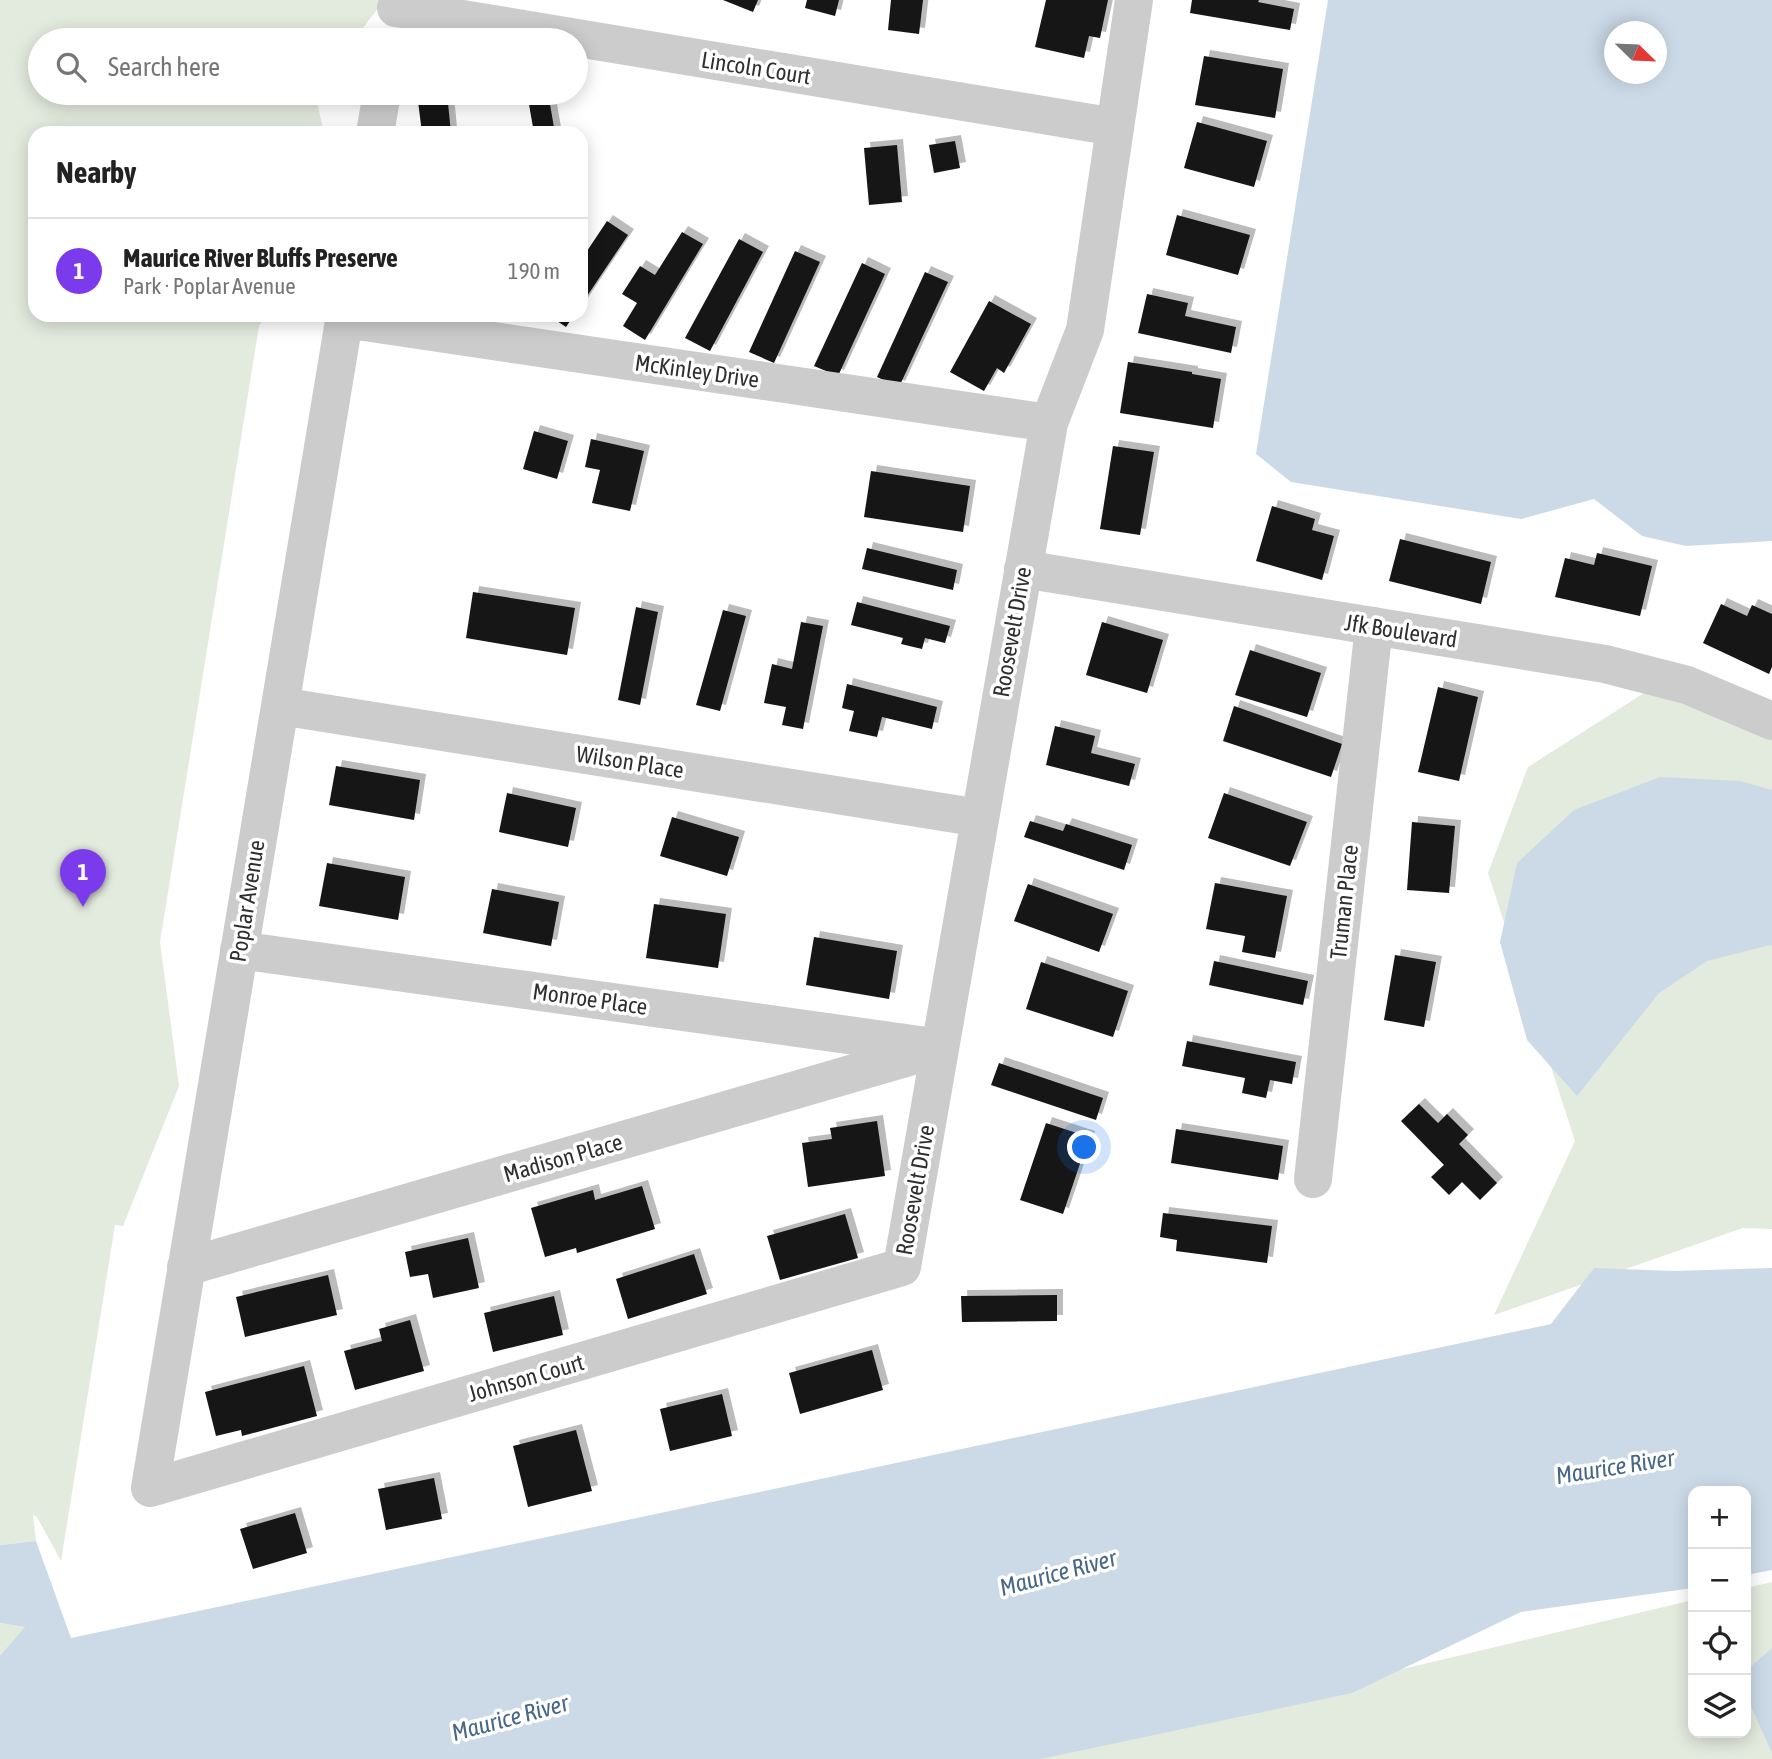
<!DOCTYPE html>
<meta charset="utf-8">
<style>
:root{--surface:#fff;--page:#f2f2f2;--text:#222;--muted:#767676;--line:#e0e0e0;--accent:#7c3aed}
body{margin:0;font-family:"Asap Condensed",sans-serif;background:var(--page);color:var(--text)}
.controls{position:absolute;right:21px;bottom:21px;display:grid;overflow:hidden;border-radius:14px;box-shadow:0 4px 18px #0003}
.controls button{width:63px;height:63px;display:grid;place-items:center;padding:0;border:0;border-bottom:2px solid var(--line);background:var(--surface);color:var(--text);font:35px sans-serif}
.compass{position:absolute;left:1604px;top:21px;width:63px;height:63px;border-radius:50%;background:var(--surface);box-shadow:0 4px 18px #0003;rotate:113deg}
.you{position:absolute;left:1085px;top:1148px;width:24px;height:24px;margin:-18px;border:5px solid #fff;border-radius:50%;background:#1a73e8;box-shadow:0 0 0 10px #1a73e833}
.badge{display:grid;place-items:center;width:46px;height:46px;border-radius:50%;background:var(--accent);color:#fff;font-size:23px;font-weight:700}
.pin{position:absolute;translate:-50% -58px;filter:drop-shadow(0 2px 4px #0008)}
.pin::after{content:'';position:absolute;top:37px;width:24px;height:21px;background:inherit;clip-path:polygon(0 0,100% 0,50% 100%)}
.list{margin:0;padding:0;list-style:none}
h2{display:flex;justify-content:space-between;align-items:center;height:91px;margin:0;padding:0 28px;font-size:30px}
h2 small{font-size:23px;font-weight:400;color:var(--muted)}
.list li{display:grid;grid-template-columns:46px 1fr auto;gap:21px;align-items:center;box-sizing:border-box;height:105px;padding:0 28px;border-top:2px solid var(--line)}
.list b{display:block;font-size:26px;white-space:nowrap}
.list p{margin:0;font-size:23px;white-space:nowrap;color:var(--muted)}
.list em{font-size:23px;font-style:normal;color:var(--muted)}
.icon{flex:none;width:38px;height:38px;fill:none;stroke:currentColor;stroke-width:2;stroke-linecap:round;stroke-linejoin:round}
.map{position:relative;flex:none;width:1772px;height:1759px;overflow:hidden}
.search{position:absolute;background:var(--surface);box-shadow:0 4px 18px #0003;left:28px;top:28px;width:560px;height:77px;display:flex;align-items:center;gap:18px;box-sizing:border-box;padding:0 24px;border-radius:38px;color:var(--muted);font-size:26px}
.panel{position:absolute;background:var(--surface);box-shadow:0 4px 18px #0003;left:28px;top:126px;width:560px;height:196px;border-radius:21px}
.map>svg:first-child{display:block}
</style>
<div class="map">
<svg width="1772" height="1759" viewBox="0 0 1772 1759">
<defs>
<filter id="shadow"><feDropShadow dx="6" dy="-6" stdDeviation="0" flood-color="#0004"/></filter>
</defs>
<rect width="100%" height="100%" fill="#fff"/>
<path fill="#e3eade" d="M 0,0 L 379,0 L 378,8 L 354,40 L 40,40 L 40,93 L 315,93 L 324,133 L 35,133 L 35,315 L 267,315 L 259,326 L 160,942 L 179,1086 L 123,1226 L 115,1225 L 61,1561 L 37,1517 L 33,1515 L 36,1541 L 0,1545 Z
M 1666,679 L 1772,705 L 1772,1229 L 1743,1228 L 1494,1315 L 1575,1141 L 1488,873 L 1528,767 Z
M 1772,1582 L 1772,1759 L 1024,1759 L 1693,1600 L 1693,1733 L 1746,1733 L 1746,1588 Z
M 0,1623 L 26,1627 L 0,1669 Z"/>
<path fill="#ccdae8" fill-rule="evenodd" d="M 1328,0 L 1772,0 L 1772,541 L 1686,546 L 1642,536 L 1594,499 L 1521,519 L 1291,482 L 1256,454 ZM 1614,32 L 1656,32 L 1656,74 L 1614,74 Z
M 1660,777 L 1740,781 L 1772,790 L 1772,946 L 1770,945 L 1707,961 L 1659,993 L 1577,1096 L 1527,1040 L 1500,942 L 1517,863 L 1574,810 Z
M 1594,1268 L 1674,1271 L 1772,1268 L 1772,1570 L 1746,1575 L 1746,1491 L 1693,1491 L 1693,1588 L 1521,1612 L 1352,1693 L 1041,1759 L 0,1759 L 0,1656 L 25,1627 L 0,1623 L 0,1545 L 36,1541 L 71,1638 L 1551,1324 Z
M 1772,1648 L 1772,1753 L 1746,1695 L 1746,1671 Z"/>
<path fill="#161616" filter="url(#shadow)" d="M 723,0 L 758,0 L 753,12 Z
M 807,0 L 839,0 L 835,16 L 805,8 Z
M 891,0 L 923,0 L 919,34 L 888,30 Z
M 1046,0 L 1108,0 L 1100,38 L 1089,36 L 1084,58 L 1035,47 Z
M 1192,0 L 1259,0 L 1258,2 L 1294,9 L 1290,30 L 1190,13 Z
M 1204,56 L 1283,69 L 1275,118 L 1195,105 Z
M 417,93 L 447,93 L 451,133 L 422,133 Z
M 527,93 L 548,93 L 555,133 L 534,133 Z
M 1197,122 L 1267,141 L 1254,187 L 1184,168 Z
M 955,141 L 960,168 L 934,173 L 929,145 Z
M 897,145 L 902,202 L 869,205 L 864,148 Z
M 1177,215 L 1250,235 L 1238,275 L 1166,255 Z
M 607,221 L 628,235 L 581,305 L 581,260 Z
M 682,232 L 703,244 L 645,340 L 623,326 L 637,303 L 622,294 L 640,266 L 655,275 Z
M 739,239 L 763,252 L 710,351 L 685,338 Z
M 795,251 L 820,262 L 774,363 L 749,352 Z
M 862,263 L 885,274 L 838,376 L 814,366 Z
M 925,272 L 948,282 L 899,387 L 877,377 Z
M 1147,294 L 1188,303 L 1185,316 L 1236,327 L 1231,353 L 1138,333 Z
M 989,301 L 1031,324 L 1004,373 L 997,368 L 984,391 L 950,372 Z
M 548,315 L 574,315 L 566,327 Z
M 1128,362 L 1192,372 L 1192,374 L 1221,379 L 1213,428 L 1120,413 Z
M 534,431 L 568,441 L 557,479 L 523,469 Z
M 591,439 L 644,451 L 630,511 L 592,503 L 600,470 L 585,467 Z
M 1113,446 L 1154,452 L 1140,535 L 1100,529 Z
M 871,471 L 970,486 L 963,532 L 864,517 Z
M 1272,506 L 1315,519 L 1312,530 L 1334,536 L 1322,580 L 1256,561 Z
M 1400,539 L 1491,562 L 1481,604 L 1389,581 Z
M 867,548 L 957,570 L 953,590 L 862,569 Z
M 1597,553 L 1652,566 L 1640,616 L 1555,597 L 1565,558 L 1594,565 Z
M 473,592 L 575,608 L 567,655 L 466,638 Z
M 857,602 L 950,626 L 945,643 L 925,638 L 922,649 L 901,644 L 903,638 L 851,625 Z
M 1721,604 L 1747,616 L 1752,605 L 1772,614 L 1772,667 L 1769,674 L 1703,643 Z
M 636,607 L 658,612 L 640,705 L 618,700 Z
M 723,610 L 746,616 L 720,711 L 696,705 Z
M 801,622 L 823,626 L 803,729 L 782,725 L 786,707 L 764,703 L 772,664 L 792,669 Z
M 1102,622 L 1163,640 L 1147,693 L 1086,675 Z
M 1250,650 L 1321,673 L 1307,717 L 1235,695 Z
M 847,684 L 937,707 L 932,729 L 882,717 L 877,737 L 849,731 L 854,711 L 842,708 Z
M 1438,687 L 1478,697 L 1459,781 L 1418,772 Z
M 1234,706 L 1342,744 L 1331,777 L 1223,741 Z
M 1055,726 L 1095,736 L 1091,753 L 1135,764 L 1129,786 L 1046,765 Z
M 336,766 L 420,780 L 414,820 L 329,805 Z
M 507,793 L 576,808 L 568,847 L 499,832 Z
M 1224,793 L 1307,822 L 1290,866 L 1208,838 Z
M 672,817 L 739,837 L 727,876 L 660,856 Z
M 1030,821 L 1063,831 L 1066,824 L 1132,845 L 1124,870 L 1024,837 Z
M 1412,822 L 1455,826 L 1449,893 L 1407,890 Z
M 327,863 L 405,877 L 398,920 L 319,906 Z
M 1215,883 L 1287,896 L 1275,958 L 1242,952 L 1245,936 L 1206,929 Z
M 1028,884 L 1113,914 L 1099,952 L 1014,921 Z
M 492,889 L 559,902 L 551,946 L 483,933 Z
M 654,904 L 726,914 L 718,968 L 646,958 Z
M 814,937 L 897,951 L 889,999 L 806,985 Z
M 1395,955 L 1436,962 L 1424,1027 L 1384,1020 Z
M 1214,961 L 1308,981 L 1303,1005 L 1209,985 Z
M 1041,962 L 1128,991 L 1113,1037 L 1026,1009 Z
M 1187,1041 L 1296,1062 L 1292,1084 L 1270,1080 L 1266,1098 L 1242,1093 L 1245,1078 L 1182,1066 Z
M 999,1063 L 1103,1098 L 1096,1120 L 991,1085 Z
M 1419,1104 L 1438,1123 L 1447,1114 L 1468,1135 L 1459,1144 L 1497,1183 L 1480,1200 L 1462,1182 L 1449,1195 L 1431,1177 L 1444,1165 L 1401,1121 Z
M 877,1121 L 885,1176 L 808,1187 L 802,1143 L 832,1139 L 830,1128 Z
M 1046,1123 L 1089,1137 L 1063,1214 L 1020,1200 Z
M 1176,1129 L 1283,1146 L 1278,1180 L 1171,1163 Z
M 642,1186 L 655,1229 L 577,1253 L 576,1248 L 545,1257 L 531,1208 L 593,1190 L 595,1200 Z
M 1163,1213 L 1272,1226 L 1267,1263 L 1176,1251 L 1177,1240 L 1160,1237 Z
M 845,1214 L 858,1258 L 780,1280 L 767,1236 Z
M 468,1238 L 479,1288 L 433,1298 L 428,1274 L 410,1277 L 405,1252 Z
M 694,1254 L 707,1294 L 628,1319 L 616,1279 Z
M 328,1275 L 337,1315 L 245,1337 L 236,1297 Z
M 1057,1295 L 1057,1321 L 962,1322 L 961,1296 Z
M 554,1296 L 563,1335 L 493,1352 L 484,1313 Z
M 410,1320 L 424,1371 L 355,1390 L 344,1351 L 382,1341 L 379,1329 Z
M 872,1350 L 883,1390 L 800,1414 L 789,1373 Z
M 304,1366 L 317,1416 L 242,1436 L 241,1430 L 216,1436 L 205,1392 Z
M 722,1394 L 732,1436 L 670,1451 L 660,1409 Z
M 576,1430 L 592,1491 L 528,1507 L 513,1446 Z
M 434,1478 L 442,1519 L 386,1530 L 378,1489 Z
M 295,1513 L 307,1553 L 253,1569 L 240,1529 Z"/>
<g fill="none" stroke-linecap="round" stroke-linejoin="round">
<path stroke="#ccc" stroke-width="38" d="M 396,8 L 1115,127
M 375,133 L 382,93
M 345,315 L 150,1488 L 902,1267 L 1049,423 L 1085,330 L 1134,0
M 344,319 L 1049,423
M 1023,569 L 1605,664 L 1687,685 L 1772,721
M 280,706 L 980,818
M 239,950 L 927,1046
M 1313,1179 L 1374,626
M 186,1267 L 940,1048"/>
</g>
<g text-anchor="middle" stroke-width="7" stroke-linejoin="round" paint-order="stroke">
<g font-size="23" fill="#2f2f2f" stroke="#fff">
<text transform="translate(756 68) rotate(9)" y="8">Lincoln Court</text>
<text transform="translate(697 371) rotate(8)" y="8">McKinley Drive</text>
<text transform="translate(1401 631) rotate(9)" y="8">Jfk Boulevard</text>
<text transform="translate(1012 632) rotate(-80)" y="8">Roosevelt Drive</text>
<text transform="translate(630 762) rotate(9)" y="8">Wilson Place</text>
<text transform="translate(247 901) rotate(-81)" y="8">Poplar Avenue</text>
<text transform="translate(1344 902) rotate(-84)" y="8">Truman Place</text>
<text transform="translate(590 999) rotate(8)" y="8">Monroe Place</text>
<text transform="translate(563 1158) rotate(-16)" y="8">Madison Place</text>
<text transform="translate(915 1190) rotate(-80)" y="8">Roosevelt Drive</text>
<text transform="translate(526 1378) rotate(-16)" y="8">Johnson Court</text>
</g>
<g font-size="24" font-style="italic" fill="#466787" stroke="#fff">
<text transform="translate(1615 1467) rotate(-9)" y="8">Maurice River</text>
<text transform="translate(1058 1573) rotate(-15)" y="8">Maurice River</text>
<text transform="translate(510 1718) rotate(-15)" y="8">Maurice River</text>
</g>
</g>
</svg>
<div class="controls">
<button>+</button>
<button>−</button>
<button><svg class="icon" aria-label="locate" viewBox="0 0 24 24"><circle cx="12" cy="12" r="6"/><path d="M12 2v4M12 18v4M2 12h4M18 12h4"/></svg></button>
<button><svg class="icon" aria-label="layers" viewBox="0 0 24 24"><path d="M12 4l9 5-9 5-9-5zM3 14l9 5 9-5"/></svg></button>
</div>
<svg class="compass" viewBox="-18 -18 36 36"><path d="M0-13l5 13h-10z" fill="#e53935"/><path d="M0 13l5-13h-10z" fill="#767676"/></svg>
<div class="you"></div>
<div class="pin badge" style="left:83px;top:907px">1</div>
<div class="search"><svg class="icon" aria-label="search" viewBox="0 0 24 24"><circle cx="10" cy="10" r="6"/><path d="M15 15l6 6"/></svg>Search here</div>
<section class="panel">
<h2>Nearby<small></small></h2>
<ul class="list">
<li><span class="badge">1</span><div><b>Maurice River Bluffs Preserve</b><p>Park · Poplar Avenue</p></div><em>190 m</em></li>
</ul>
</section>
</div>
